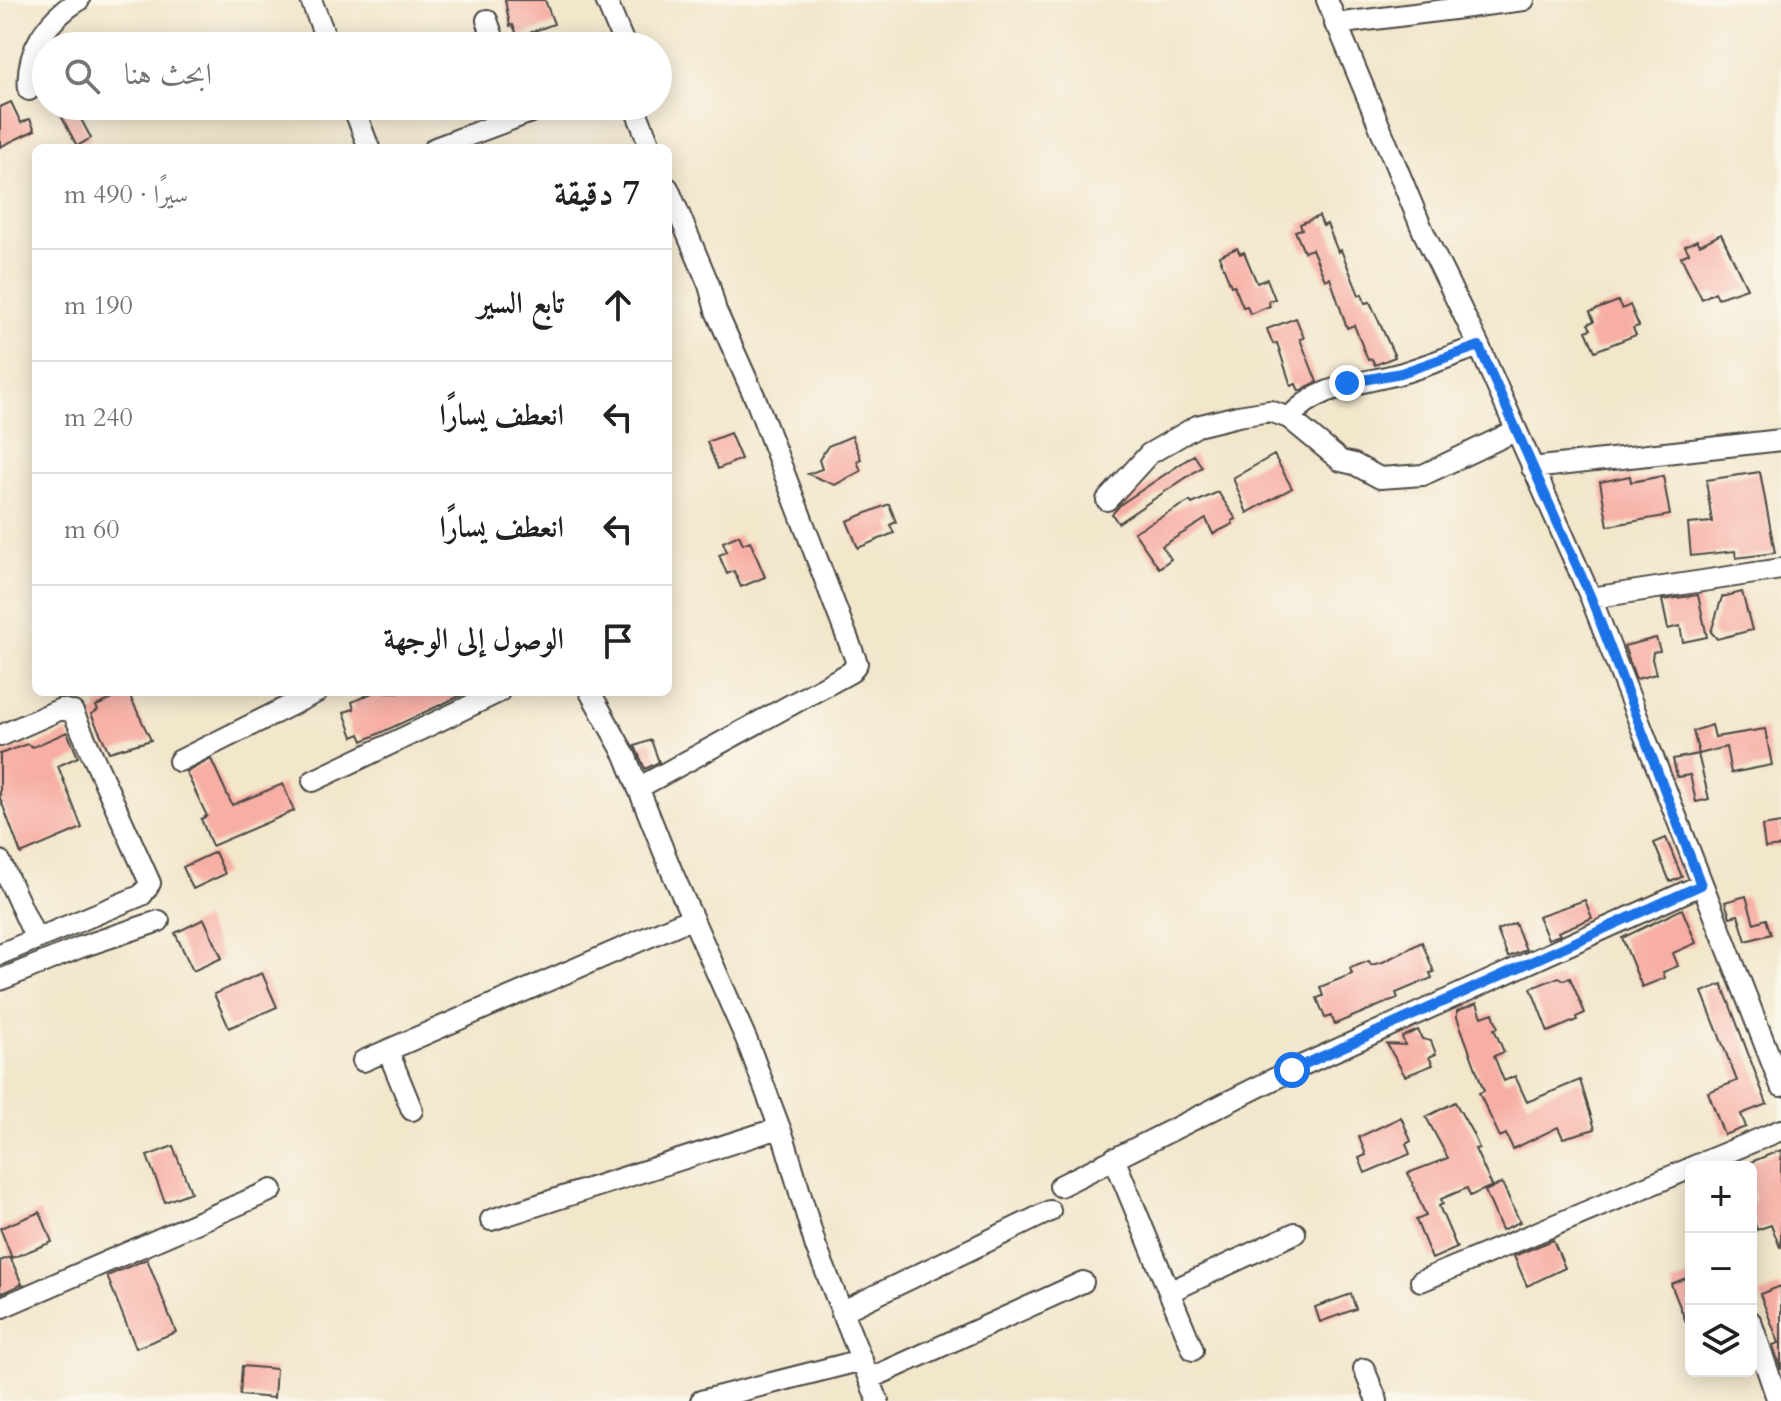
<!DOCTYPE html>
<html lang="ar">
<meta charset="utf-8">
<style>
:root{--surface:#fff;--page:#f6f6f6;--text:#222;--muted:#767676;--line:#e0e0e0}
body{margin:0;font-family:Cardo,Amiri,serif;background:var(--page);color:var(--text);direction:rtl}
.controls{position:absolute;right:24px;bottom:24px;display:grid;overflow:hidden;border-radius:12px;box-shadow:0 4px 20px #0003}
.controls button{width:72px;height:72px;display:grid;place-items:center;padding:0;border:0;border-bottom:2px solid var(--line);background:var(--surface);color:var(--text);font:40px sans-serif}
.stop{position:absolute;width:24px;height:24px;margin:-18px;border:6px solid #1a73e8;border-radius:50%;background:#fff}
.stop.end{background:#1a73e8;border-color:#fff;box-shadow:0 2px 8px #0008}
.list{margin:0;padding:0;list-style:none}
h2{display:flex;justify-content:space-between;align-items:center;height:104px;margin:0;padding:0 32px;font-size:34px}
h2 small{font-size:26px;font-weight:400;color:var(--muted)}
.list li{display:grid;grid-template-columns:52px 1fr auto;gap:24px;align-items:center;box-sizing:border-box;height:112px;padding:0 32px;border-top:2px solid var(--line)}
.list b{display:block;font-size:30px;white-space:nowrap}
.list em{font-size:26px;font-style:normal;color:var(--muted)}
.icon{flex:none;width:44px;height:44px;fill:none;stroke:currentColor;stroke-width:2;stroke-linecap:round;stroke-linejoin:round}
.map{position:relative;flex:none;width:1781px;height:1401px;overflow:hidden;direction:ltr}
.search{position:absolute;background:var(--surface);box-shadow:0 4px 20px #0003;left:32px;top:32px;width:640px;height:88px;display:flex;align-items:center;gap:20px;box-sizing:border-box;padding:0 28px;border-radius:44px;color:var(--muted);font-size:30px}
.panel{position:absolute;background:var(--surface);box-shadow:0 4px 20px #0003;left:32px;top:144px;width:640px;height:552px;border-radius:12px;direction:rtl}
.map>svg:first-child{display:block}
</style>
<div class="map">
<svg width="1781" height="1401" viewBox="0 0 1781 1401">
<rect width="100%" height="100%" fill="#fbf7ec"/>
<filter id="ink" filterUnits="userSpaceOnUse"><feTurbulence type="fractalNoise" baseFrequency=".0125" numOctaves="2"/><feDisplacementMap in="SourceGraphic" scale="16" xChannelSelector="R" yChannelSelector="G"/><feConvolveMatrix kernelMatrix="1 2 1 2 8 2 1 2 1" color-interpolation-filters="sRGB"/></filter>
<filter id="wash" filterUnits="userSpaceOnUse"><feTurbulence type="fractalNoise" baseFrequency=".006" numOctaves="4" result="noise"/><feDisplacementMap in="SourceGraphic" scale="32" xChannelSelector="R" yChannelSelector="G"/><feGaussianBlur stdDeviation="1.8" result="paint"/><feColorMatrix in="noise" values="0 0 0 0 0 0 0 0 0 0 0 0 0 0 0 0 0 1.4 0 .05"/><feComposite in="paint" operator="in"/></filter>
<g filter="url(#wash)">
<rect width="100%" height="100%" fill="#f2e6cb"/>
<g id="blocks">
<path fill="#f7afa5" d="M 505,0 L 545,0 L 554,24 L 518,37 L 513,25 L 510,26 Z
M 11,102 L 21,123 L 30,119 L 35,130 L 0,147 L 0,107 Z
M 56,106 L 74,106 L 91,138 L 77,146 Z
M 1319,216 L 1323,226 L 1327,224 L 1338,252 L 1341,250 L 1359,295 L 1362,294 L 1365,303 L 1370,302 L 1395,357 L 1375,365 L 1372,359 L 1368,360 L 1354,325 L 1347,328 L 1330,278 L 1325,280 L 1312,249 L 1304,252 L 1295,231 L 1302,229 L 1300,224 Z
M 1721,234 L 1747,288 L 1718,298 L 1715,292 L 1702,299 L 1681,257 L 1689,253 L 1685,246 L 1697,240 L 1700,245 Z
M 1237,248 L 1240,254 L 1244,252 L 1257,283 L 1267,279 L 1275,299 L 1268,301 L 1270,306 L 1250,314 L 1247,306 L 1243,307 L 1234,285 L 1231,286 L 1219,256 Z
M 1618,301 L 1622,309 L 1630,305 L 1639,326 L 1633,328 L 1636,335 L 1595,351 L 1586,331 L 1591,329 L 1588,324 L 1594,321 L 1590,312 Z
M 1296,318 L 1304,338 L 1300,339 L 1317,382 L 1299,391 L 1296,384 L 1291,386 L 1277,343 L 1273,344 L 1267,329 Z
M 730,433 L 741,459 L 718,469 L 707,442 Z
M 852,436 L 861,459 L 857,461 L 861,471 L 835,485 L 808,474 L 822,469 L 819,460 L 828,446 Z
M 1194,455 L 1202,467 L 1118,523 L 1112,514 L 1121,504 Z
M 1274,455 L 1292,488 L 1247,513 L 1233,478 Z
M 1760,472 L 1775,553 L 1736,558 L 1735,551 L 1691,556 L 1688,524 L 1712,522 L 1706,480 Z
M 1630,476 L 1631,482 L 1663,476 L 1670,515 L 1608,526 L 1600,482 Z
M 1218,492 L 1236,519 L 1232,521 L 1233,524 L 1213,534 L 1206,519 L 1162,546 L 1171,559 L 1159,568 L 1134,532 L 1190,501 L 1192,504 Z
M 889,504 L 896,522 L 890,525 L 894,533 L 858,548 L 847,521 Z
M 739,535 L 743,544 L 750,541 L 765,577 L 741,587 L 734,571 L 727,574 L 719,555 L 727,552 L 723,542 Z
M 1742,592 L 1752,630 L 1717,639 L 1711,632 L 1722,597 Z
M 1698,595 L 1707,637 L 1683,642 L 1680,626 L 1668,629 L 1662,600 Z
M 1656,638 L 1660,651 L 1653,652 L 1652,659 L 1656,674 L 1636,679 L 1624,646 Z
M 128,692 L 151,740 L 109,752 L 91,714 L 98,710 L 96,706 Z
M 374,692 L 468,692 L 363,741 L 360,734 L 353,737 L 344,712 L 354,709 L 352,702 Z
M 1712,725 L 1715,737 L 1765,729 L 1772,765 L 1731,773 L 1726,747 L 1699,754 L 1693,731 Z
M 67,732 L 78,757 L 58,766 L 82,828 L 21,854 L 0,798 L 0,754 L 27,744 L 33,747 Z
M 651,740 L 659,762 L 645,769 L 635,746 Z
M 1698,754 L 1709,799 L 1696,802 L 1690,775 L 1677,777 L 1673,759 Z
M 211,759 L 232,805 L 283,784 L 294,811 L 212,846 L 201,819 L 207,816 L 186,772 Z
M 1781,823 L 1781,846 L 1765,848 L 1762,826 Z
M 1666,838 L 1682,877 L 1670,882 L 1654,843 Z
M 215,852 L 225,874 L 193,889 L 183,867 Z
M 1746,896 L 1754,923 L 1766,919 L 1771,934 L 1746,941 L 1738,915 L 1730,917 L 1725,902 Z
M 1585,900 L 1592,918 L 1558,932 L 1560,935 L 1548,939 L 1538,916 Z
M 1682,909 L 1696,943 L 1673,953 L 1678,966 L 1663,972 L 1665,978 L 1642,987 L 1622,938 Z
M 204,919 L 222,958 L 193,971 L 175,933 Z
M 1515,923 L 1526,950 L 1508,957 L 1497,930 Z
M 1422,942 L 1434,972 L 1430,973 L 1432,978 L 1396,993 L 1398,998 L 1335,1024 L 1331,1016 L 1325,1018 L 1317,998 L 1323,996 L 1320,987 L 1352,974 L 1350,968 L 1369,961 L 1371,965 L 1383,962 Z
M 262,973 L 277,1007 L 229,1028 L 214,994 Z
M 1559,977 L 1564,980 L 1570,978 L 1585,1013 L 1576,1017 L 1577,1020 L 1548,1032 L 1531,988 Z
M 1722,984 L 1767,1104 L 1741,1114 L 1746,1127 L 1724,1135 L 1708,1092 L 1737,1081 L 1702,992 Z
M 1477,1003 L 1482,1017 L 1493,1013 L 1498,1028 L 1494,1029 L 1504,1052 L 1494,1056 L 1504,1081 L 1515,1076 L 1527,1102 L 1580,1080 L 1595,1129 L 1563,1138 L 1558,1127 L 1513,1149 L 1506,1134 L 1500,1137 L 1479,1093 L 1484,1091 L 1457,1017 L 1457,1011 Z
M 1418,1030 L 1422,1039 L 1431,1041 L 1436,1054 L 1429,1057 L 1433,1065 L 1405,1076 L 1387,1044 L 1405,1045 L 1402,1037 Z
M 1455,1102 L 1473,1134 L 1479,1148 L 1475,1149 L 1492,1186 L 1470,1196 L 1467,1188 L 1441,1199 L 1443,1204 L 1439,1206 L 1457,1248 L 1432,1259 L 1416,1220 L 1426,1216 L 1408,1173 L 1448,1158 L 1426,1117 Z
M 1401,1117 L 1411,1141 L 1406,1144 L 1410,1154 L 1365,1173 L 1359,1158 L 1366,1155 L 1359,1137 Z
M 173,1146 L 191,1192 L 165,1202 L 147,1156 Z
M 1781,1150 L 1781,1247 L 1780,1247 L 1771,1225 L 1757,1230 L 1751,1210 L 1751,1202 L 1756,1200 L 1751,1188 L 1751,1162 Z
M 1502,1183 L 1520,1222 L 1502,1230 L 1485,1191 Z
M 40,1212 L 52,1242 L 12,1258 L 0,1228 Z
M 1553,1240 L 1565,1268 L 1527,1286 L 1514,1256 Z
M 10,1257 L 22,1284 L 0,1294 L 0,1261 Z
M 147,1259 L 176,1332 L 136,1348 L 107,1276 Z
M 1691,1276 L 1691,1332 L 1690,1332 L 1671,1284 Z
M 1781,1286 L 1781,1370 L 1773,1345 L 1779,1343 L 1760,1294 Z
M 1351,1294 L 1356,1309 L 1320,1322 L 1315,1307 Z
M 242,1366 L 276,1369 L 274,1398 L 240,1395 Z"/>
</g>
</g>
<g filter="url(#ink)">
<use href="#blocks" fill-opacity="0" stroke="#494743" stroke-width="2"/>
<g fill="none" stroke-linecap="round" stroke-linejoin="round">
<defs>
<path id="street" d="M 311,0 L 329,46
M 606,0 L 625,46
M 1327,0 L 1423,231 L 1479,346 L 1591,598 L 1781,1086
M 487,20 L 496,46
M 1335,24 L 1524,0
M 29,90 C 25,51 47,20 79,0
M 353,106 L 369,148
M 634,106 L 651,148
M 435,148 L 547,106
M 1289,418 C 1320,383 1360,385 1402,373 C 1428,365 1454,355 1479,346
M 1532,468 L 1781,440
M 1107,500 L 1149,454 L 1197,426 L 1238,416 L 1270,411 L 1289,418 L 1341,461 L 1354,464 L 1380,478 L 1423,475 L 1515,431
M 1591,598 L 1781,569
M 590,692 L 625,755 L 672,872 L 747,1041 L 785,1142 L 816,1247 L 878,1401
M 0,736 L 61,709 L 73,712 L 150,883 L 142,895 L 0,954
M 179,761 L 317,692
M 313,781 L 499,692
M 638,788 L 851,672 L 857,663 L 756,400 L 716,311 L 709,285 L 668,188
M 0,861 L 36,939
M 0,980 L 81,947 L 159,921
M 388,1051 L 412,1110
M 363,1061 L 692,918
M 1114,1158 L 1193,1350
M 1692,1167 L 1781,1130
M 1060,1186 L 1292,1070 L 1701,885
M 491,1220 L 779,1128
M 1421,1281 L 1691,1168
M 1169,1292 L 1295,1233
M 0,1308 L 272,1190
M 841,1312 L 1050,1211
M 1751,1322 L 1778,1401
M 1364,1369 L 1377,1401
M 869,1379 L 1083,1282
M 701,1401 L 862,1360"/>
</defs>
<use href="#street" stroke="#494743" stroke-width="24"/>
<use href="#street" stroke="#fff" stroke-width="20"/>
</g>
</g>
<g fill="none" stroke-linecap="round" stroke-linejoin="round" filter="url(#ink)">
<path stroke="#1a73e8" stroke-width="10" d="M 1292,1070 L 1701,885 L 1591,598 L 1479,346 L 1401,373 L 1347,383"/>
</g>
</svg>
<div class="controls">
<button>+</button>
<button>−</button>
<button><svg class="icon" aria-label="layers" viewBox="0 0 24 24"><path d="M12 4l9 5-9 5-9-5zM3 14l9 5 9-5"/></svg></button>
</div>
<div class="stop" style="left:1292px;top:1070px"></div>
<div class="stop end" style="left:1347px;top:383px"></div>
<div class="search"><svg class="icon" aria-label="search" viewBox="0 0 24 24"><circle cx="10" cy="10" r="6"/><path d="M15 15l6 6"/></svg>ابحث هنا</div>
<section class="panel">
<h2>7 دقيقة<small>سيرًا · 490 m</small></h2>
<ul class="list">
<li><svg class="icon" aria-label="ahead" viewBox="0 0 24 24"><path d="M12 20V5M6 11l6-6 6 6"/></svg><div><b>تابع السير</b></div><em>190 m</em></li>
<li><svg class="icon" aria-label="left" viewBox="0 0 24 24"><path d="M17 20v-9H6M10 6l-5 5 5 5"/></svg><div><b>انعطف يسارًا</b></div><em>240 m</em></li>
<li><svg class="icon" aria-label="left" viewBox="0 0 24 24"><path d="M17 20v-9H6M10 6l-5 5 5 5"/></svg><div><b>انعطف يسارًا</b></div><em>60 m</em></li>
<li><svg class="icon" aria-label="arrive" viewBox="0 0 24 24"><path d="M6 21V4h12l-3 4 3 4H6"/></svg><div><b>الوصول إلى الوجهة</b></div></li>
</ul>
</section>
</div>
